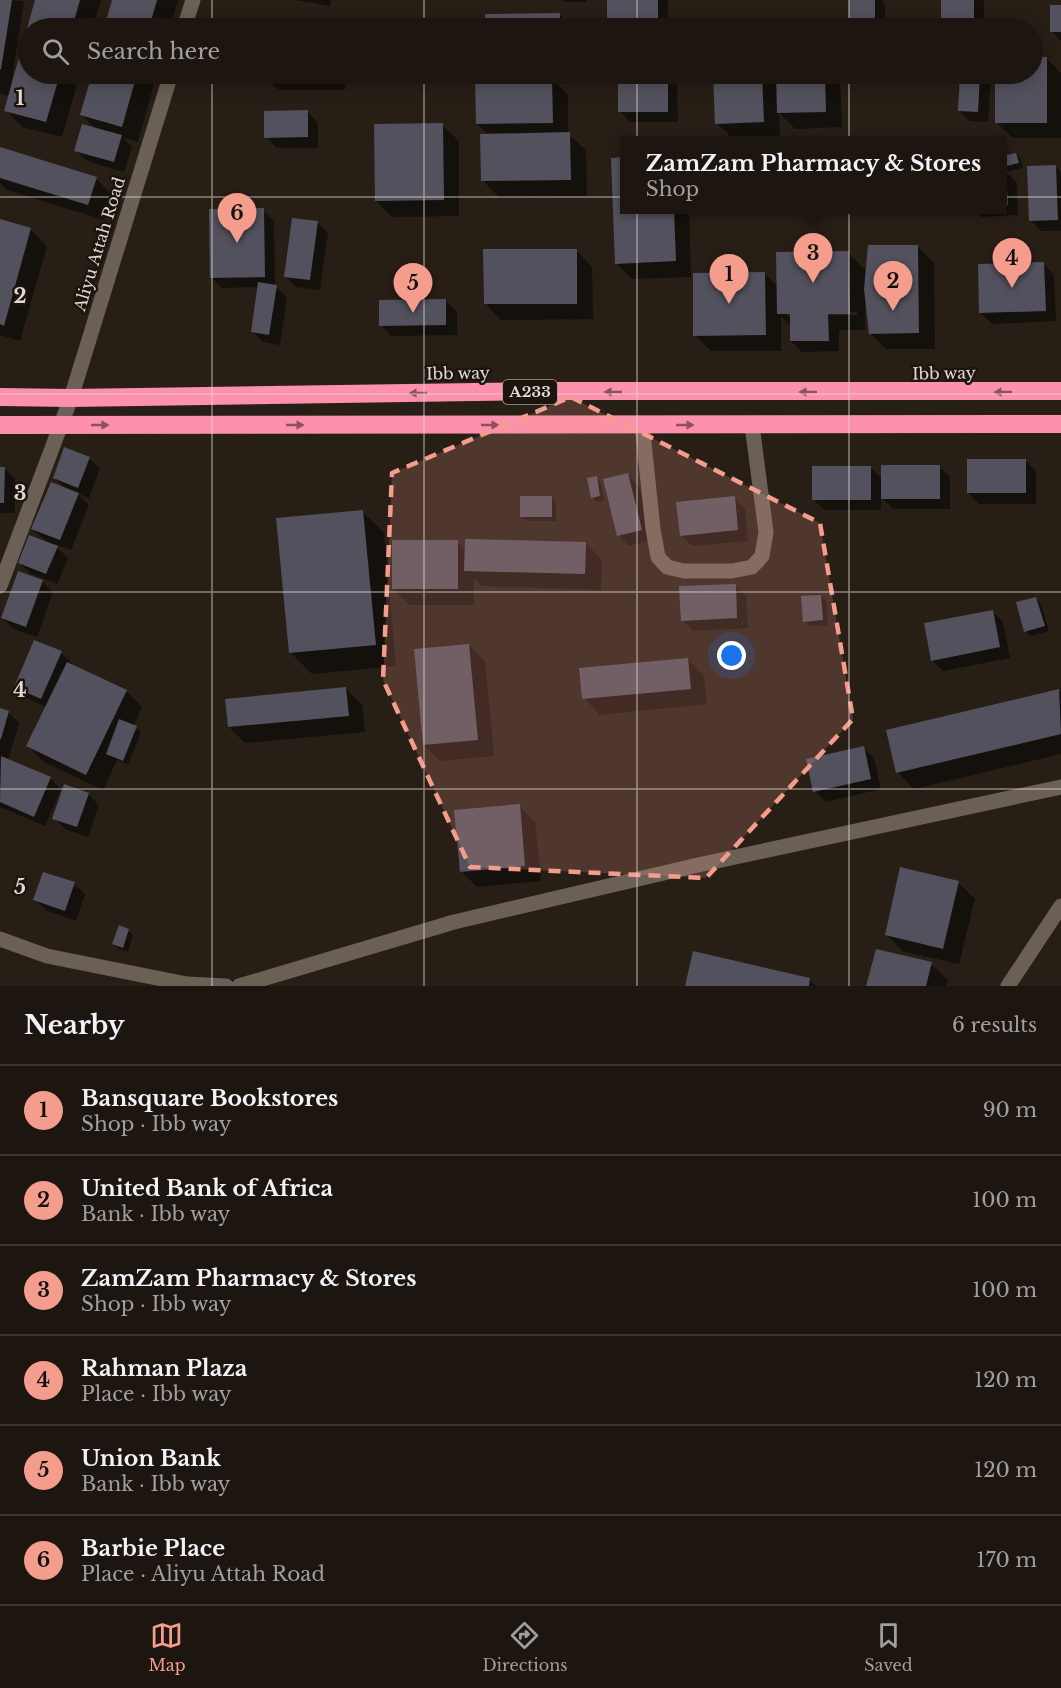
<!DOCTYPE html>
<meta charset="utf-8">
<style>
:root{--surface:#1d1610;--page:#251f19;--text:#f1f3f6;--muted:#a09f9f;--line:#3b3530;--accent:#f59d8d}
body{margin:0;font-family:"Libre Baskerville",serif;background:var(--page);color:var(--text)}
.you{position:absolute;left:732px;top:656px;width:21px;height:21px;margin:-15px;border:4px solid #fff;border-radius:50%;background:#1a73e8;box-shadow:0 0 0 9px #1a73e833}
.badge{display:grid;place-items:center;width:39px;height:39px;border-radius:50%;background:var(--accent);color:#111;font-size:20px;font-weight:700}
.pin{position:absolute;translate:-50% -50px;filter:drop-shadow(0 2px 3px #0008)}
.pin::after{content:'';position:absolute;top:32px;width:21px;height:18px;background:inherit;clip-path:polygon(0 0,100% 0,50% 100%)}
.popup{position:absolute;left:620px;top:136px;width:387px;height:78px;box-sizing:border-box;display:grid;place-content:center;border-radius:0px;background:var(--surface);filter:drop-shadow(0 2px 4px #0005);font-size:20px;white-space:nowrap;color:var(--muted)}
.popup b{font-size:22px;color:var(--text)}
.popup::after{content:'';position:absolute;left:50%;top:100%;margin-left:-12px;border:12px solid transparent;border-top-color:var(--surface)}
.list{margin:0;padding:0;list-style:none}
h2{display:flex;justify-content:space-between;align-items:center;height:78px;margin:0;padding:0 24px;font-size:26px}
h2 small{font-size:20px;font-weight:400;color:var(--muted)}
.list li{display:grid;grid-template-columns:39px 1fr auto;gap:18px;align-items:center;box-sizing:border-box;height:90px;padding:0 24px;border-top:2px solid var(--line)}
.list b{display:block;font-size:22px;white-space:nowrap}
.list p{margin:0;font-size:20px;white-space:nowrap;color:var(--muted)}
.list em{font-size:20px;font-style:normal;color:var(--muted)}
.icon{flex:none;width:33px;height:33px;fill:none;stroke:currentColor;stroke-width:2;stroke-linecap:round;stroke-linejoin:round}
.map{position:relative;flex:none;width:1061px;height:986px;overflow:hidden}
.search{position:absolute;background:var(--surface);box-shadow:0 3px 15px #0003;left:18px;right:18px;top:18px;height:66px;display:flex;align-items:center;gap:15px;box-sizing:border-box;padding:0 21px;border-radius:33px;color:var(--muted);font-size:22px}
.sheet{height:618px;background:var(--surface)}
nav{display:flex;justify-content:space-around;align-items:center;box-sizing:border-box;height:84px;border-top:2px solid var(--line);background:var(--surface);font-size:16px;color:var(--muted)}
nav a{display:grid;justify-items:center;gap:3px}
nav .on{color:var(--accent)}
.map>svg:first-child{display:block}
</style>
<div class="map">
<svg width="1061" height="986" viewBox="0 0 1061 986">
<rect width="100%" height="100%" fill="#271e16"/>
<path fill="#0007" fill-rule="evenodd" d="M 0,0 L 24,1 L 11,85 L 13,85 L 28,29 L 28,74 L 80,74 L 62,137 L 22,127 L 6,110 L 10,96 L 0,94 Z
M 37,0 L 101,0 L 93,28 L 29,28 Z
M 114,0 L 178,0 L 170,28 L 106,28 Z
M 295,0 L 331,0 L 330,6 Z
M 562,0 L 586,0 L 586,2 L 564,2 Z
M 609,0 L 668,0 L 668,28 L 615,28 L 609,22 Z
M 850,0 L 881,0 L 885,4 L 885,28 L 855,28 L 850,23 Z
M 943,0 L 984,0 L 984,28 L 951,28 L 943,20 Z
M 1061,6 L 1061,41 L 1051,31 Z
M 487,15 L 560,15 L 573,28 L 487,28 Z
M 1046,58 L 1061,73 L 1061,138 L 1013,138 L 996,122 L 996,74 L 1032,74 Z
M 93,74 L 157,74 L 138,142 L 122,137 L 132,147 L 124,172 L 87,161 L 76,150 L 97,130 L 82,115 Z
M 268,74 L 345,74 L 345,90 L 279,90 L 268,80 Z
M 432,74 L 460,74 L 459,82 L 437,80 Z
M 495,74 L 576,74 L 576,81 L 554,81 L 568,95 L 568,134 L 586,150 L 587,196 L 499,197 L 483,181 L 489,135 L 477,124 L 501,79 Z
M 619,74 L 677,74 L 678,122 L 630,122 L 620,111 Z
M 715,74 L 840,74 L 842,127 L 795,129 L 779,113 L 780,138 L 733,139 L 717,123 Z
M 961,74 L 991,74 L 988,122 L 970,121 L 959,111 Z
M 308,112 L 318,123 L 318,148 L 277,148 L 266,137 Z
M 442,125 L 459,141 L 459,216 L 392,217 L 376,201 Z
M 0,148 L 96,178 L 112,195 L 104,220 L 7,190 L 0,183 Z
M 1016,154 L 1021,159 L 1023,168 L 1009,171 L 1004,166 Z
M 624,159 L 624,210 L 689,210 L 691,277 L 632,279 L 616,263 Z
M 1056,167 L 1061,172 L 1061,231 L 1041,231 L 1030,220 Z
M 1002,172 L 1006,172 L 1017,183 L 1018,215 L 981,217 L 974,210 L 1002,210 Z
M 263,210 L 274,221 L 275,286 L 287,297 L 280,345 L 263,342 L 252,331 L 259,287 L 222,288 L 211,277 Z
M 0,221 L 31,230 L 47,246 L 20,341 L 0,335 Z
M 317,222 L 328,233 L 320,290 L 296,287 L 285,276 Z
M 918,247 L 934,263 L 935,349 L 886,349 L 870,333 L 867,305 L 865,306 L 865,330 L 839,330 L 839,351 L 802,352 L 791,341 L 791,326 L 781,316 L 781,351 L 711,351 L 695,335 L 765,274 L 778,287 L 848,253 L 867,272 ZM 857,312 L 857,315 L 787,316 L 787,313 Z
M 576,250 L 592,267 L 593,319 L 501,320 L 485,303 Z
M 1044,264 L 1054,275 L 1056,321 L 992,324 L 981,313 Z
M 446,301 L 457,312 L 457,335 L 391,336 L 381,325 Z
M 89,458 L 100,469 L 89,498 L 76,493 L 89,505 L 71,550 L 52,543 L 68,558 L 57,584 L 30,573 L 19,562 L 49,544 L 33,529 L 67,490 L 55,478 Z
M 1025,460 L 1036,471 L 1036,504 L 979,504 L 968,493 Z
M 939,466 L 950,477 L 950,509 L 893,509 L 881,497 L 881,510 L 824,510 L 814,500 L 870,467 L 883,480 Z
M 0,468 L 5,469 L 15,479 L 15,513 L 0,513 Z
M 628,475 L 639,486 L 652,540 L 629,546 L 618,535 Z
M 596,478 L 601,483 L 604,501 L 597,502 L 592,497 Z
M 551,498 L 556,503 L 556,521 L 527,521 L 522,516 Z
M 734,498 L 745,509 L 748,541 L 692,546 L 681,535 Z
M 363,512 L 384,533 L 396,666 L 312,674 L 291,653 Z
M 457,542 L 466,551 L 586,543 L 602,560 L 601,590 L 482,586 L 474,578 L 474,605 L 410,605 L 393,589 Z
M 42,582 L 53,592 L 37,637 L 13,629 L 3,618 Z
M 735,585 L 746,596 L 748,628 L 693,631 L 682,620 Z
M 821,596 L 826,601 L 828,625 L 810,626 L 804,621 Z
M 1036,599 L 1041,604 L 1049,631 L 1031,636 L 1026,631 Z
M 993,612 L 1003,622 L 1010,658 L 943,671 L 932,660 Z
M 469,645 L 485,661 L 494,756 L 440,761 L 424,745 Z
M 61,653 L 72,663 L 71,666 L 126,691 L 142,707 L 133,726 L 141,732 L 128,765 L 117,760 L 103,790 L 44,762 L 28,746 L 47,707 L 26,698 L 16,687 Z
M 688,660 L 704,676 L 707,704 L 600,715 L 584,698 Z
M 346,689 L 362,705 L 365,732 L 245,743 L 229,727 Z
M 1059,691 L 1061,693 L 1061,754 L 914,789 L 898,772 Z
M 0,710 L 8,712 L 19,723 L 8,760 L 50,778 L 61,789 L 45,826 L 0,807 Z
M 863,748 L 874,758 L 881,789 L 826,802 L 815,791 Z
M 88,794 L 99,805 L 88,837 L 65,829 L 54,818 Z
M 519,806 L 535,822 L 541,881 L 477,887 L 461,871 Z
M 958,882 L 975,899 L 959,964 L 902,951 L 886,934 Z
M 74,884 L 85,894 L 76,921 L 46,910 L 35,900 Z
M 128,930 L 133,935 L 128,952 L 119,949 L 114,944 Z
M 931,964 L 948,980 L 946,986 L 868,986 Z
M 810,980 L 816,986 L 687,986 Z"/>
<path fill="#52515d" d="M 0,0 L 12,0 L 1,69 L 0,69 Z
M 35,0 L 80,0 L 72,28 L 28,28 L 28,74 L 60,74 L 46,122 L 4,111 Z
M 112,0 L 157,0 L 149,28 L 104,28 Z
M 607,0 L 658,0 L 658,23 L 607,23 Z
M 849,0 L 875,0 L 875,24 L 849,24 Z
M 941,0 L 974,0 L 974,20 L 941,21 Z
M 1050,5 L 1061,5 L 1061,32 L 1050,32 Z
M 560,13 L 560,28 L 485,28 L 485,14 Z
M 1032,57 L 1047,57 L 1047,123 L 995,123 L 995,74 L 1032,74 Z
M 92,74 L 137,74 L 122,127 L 80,115 Z
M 267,74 L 335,74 L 335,80 L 267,80 Z
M 431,74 L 455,74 L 455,77 L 431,76 Z
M 618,74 L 668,74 L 668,112 L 618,112 Z
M 713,74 L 762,74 L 764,122 L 715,124 Z
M 776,74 L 825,74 L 826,112 L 777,113 Z
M 960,74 L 980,74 L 978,112 L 958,111 Z
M 552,77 L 553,123 L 476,124 L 475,78 Z
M 308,110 L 308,137 L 264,138 L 264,111 Z
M 443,123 L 444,200 L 375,201 L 374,124 Z
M 82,124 L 122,135 L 114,162 L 74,151 Z
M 570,132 L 571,180 L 481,181 L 480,134 Z
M 0,147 L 97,177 L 88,205 L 0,178 Z
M 1016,153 L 1019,163 L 1003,167 L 1002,156 Z
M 624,157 L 624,210 L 674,210 L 676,261 L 615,264 L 611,158 Z
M 1056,165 L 1058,220 L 1029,221 L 1027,166 Z
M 1002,171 L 1006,171 L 1008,205 L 1002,205 Z
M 264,208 L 265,277 L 210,278 L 209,209 Z
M 292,218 L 318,221 L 310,280 L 284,277 Z
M 0,219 L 31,228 L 4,326 L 0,324 Z
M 868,245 L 918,245 L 919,333 L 869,334 L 864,289 Z
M 483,249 L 577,249 L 577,304 L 484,304 Z
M 849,251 L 850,314 L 828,314 L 829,341 L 790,341 L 790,314 L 777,314 L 776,252 Z
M 1044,262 L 1046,311 L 979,313 L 978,264 Z
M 765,272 L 766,335 L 693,336 L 693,273 Z
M 258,282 L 277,285 L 269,335 L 251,332 Z
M 446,299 L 446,325 L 379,326 L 379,300 Z
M 64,447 L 90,457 L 78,488 L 53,478 Z
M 967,459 L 1026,459 L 1026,493 L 967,493 Z
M 881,465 L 940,465 L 940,499 L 881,499 Z
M 812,466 L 871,466 L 871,500 L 812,500 Z
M 0,467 L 5,467 L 4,503 L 0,503 Z
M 628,473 L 642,530 L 617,536 L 603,479 Z
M 597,476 L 600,496 L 591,498 L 587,478 Z
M 51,482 L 79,493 L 60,540 L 31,529 Z
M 520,496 L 552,496 L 552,517 L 520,517 Z
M 735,496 L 738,530 L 680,536 L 676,502 Z
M 363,510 L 376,645 L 289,653 L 276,518 Z
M 29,535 L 58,546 L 46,574 L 18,563 Z
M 465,539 L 586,542 L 585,574 L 464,571 Z
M 392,540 L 458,540 L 458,589 L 392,589 Z
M 18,571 L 43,580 L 26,627 L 1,618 Z
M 736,584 L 737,618 L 681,621 L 679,586 Z
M 821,595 L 823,620 L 803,622 L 801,596 Z
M 1036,597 L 1045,626 L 1024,632 L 1016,602 Z
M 993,610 L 1000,647 L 931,661 L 924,623 Z
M 34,640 L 62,651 L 41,699 L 14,687 Z
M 469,644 L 478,740 L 423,745 L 414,649 Z
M 688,658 L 691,689 L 582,699 L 579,668 Z
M 67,662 L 127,690 L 86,775 L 26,746 Z
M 346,687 L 349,716 L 228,727 L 225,699 Z
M 1059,689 L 1061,734 L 896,773 L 886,730 Z
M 0,708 L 9,711 L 1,739 L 0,739 Z
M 119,719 L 137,726 L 123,761 L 106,754 Z
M 864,746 L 871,779 L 813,792 L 806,759 Z
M 1,756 L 51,777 L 34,817 L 0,802 Z
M 64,784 L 89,793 L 77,827 L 52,819 Z
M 520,804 L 525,866 L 460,872 L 454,810 Z
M 900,867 L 959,881 L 943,949 L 885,935 Z
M 43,872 L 75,882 L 65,911 L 33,900 Z
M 119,925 L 129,929 L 123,948 L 112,944 Z
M 876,949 L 932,962 L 926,986 L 866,986 Z
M 693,951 L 810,978 L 809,986 L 685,986 Z"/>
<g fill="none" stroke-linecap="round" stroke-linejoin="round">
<path stroke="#6a6056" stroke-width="15" d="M 184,28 L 193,0
M 642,424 L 653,529 L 658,557 L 667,567 L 684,571 L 732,571 L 752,567 L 762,556 L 766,532 L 752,425
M 0,586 L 71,398 L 171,74
M 0,939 L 47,956 L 187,984 L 226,986
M 239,986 L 454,922 L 698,865 L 1061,787
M 1008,986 L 1061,906"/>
<path stroke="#fd90ad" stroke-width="18" d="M 0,397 L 71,398 L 544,391 L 1061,391
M 0,425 L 1061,424"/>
</g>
<defs><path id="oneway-solid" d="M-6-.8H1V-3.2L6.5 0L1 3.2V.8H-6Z" transform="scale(1.5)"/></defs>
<g fill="#8d525d">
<use href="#oneway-solid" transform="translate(613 392) rotate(-180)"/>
<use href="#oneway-solid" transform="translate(808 392) rotate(-180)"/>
<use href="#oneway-solid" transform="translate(1003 392) rotate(179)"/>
<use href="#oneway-solid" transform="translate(418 393) rotate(179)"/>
<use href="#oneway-solid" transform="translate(100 425)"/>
<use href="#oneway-solid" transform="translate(295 425)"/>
<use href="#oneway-solid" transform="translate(490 425)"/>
<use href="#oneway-solid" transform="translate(685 425)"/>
</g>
<path fill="#f59d8d" fill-opacity="0.2" stroke="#f59d8d" stroke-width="4.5" stroke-dasharray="12 8" stroke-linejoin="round" d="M 571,397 L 820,523 L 853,719 L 706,878 L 470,867 L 383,680 L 392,473 Z"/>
<path fill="none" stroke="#e0dad4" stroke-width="1.5" stroke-opacity="0.55" d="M 212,0 L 212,28M 424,0 L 424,28M 637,0 L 637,28M 849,0 L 849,28M 212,74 L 212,986M 424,74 L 424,986M 637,74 L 637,986M 849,74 L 849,986M 0,197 L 1061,197M 0,394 L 1061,394M 0,592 L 1061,592M 0,789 L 1061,789"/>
<g text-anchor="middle" stroke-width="5" stroke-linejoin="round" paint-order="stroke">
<rect fill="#1d150d" stroke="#a69f98" stroke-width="1.5" x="503" y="380" width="54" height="24" rx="4.5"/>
<g font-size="15" font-weight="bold" fill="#e0dad4">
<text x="530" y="397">A233</text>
</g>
<g font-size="16" fill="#e0dad4" stroke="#1d150d">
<text transform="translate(99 244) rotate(-73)" y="6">Aliyu Attah Road</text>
<text transform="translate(458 373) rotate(-1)" y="6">Ibb way</text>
<text transform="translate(944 373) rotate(-1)" y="6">Ibb way</text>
</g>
</g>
<g font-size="20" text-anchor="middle" font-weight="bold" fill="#e0dad4" stroke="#1d150d" stroke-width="5" stroke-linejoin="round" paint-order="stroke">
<text x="20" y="105">1</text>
<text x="20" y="303">2</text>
<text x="20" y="500">3</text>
<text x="20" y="697">4</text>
<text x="20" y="894">5</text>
</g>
</svg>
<div class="you"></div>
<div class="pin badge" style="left:729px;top:304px">1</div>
<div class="pin badge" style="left:893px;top:311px">2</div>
<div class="pin badge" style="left:813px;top:283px">3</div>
<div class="popup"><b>ZamZam Pharmacy &amp; Stores</b>Shop</div>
<div class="pin badge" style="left:1012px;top:288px">4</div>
<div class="pin badge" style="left:413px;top:313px">5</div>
<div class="pin badge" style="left:237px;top:243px">6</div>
<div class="search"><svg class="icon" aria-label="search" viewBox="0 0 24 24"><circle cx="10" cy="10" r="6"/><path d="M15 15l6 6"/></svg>Search here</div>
</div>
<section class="sheet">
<h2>Nearby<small>6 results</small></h2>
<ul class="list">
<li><span class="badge">1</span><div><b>Bansquare Bookstores</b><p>Shop · Ibb way</p></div><em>90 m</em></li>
<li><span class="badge">2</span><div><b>United Bank of Africa</b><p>Bank · Ibb way</p></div><em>100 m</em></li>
<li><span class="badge">3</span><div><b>ZamZam Pharmacy &amp; Stores</b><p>Shop · Ibb way</p></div><em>100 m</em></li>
<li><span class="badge">4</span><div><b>Rahman Plaza</b><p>Place · Ibb way</p></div><em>120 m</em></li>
<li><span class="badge">5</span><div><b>Union Bank</b><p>Bank · Ibb way</p></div><em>120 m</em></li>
<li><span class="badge">6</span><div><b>Barbie Place</b><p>Place · Aliyu Attah Road</p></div><em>170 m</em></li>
</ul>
</section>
<nav>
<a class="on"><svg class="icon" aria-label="map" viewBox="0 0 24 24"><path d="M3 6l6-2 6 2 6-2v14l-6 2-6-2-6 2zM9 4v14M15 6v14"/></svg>Map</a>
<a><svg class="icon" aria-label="directions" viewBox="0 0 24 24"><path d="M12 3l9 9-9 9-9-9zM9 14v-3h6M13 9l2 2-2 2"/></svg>Directions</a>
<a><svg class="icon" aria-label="saved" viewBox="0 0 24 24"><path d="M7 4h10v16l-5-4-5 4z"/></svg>Saved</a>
</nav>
